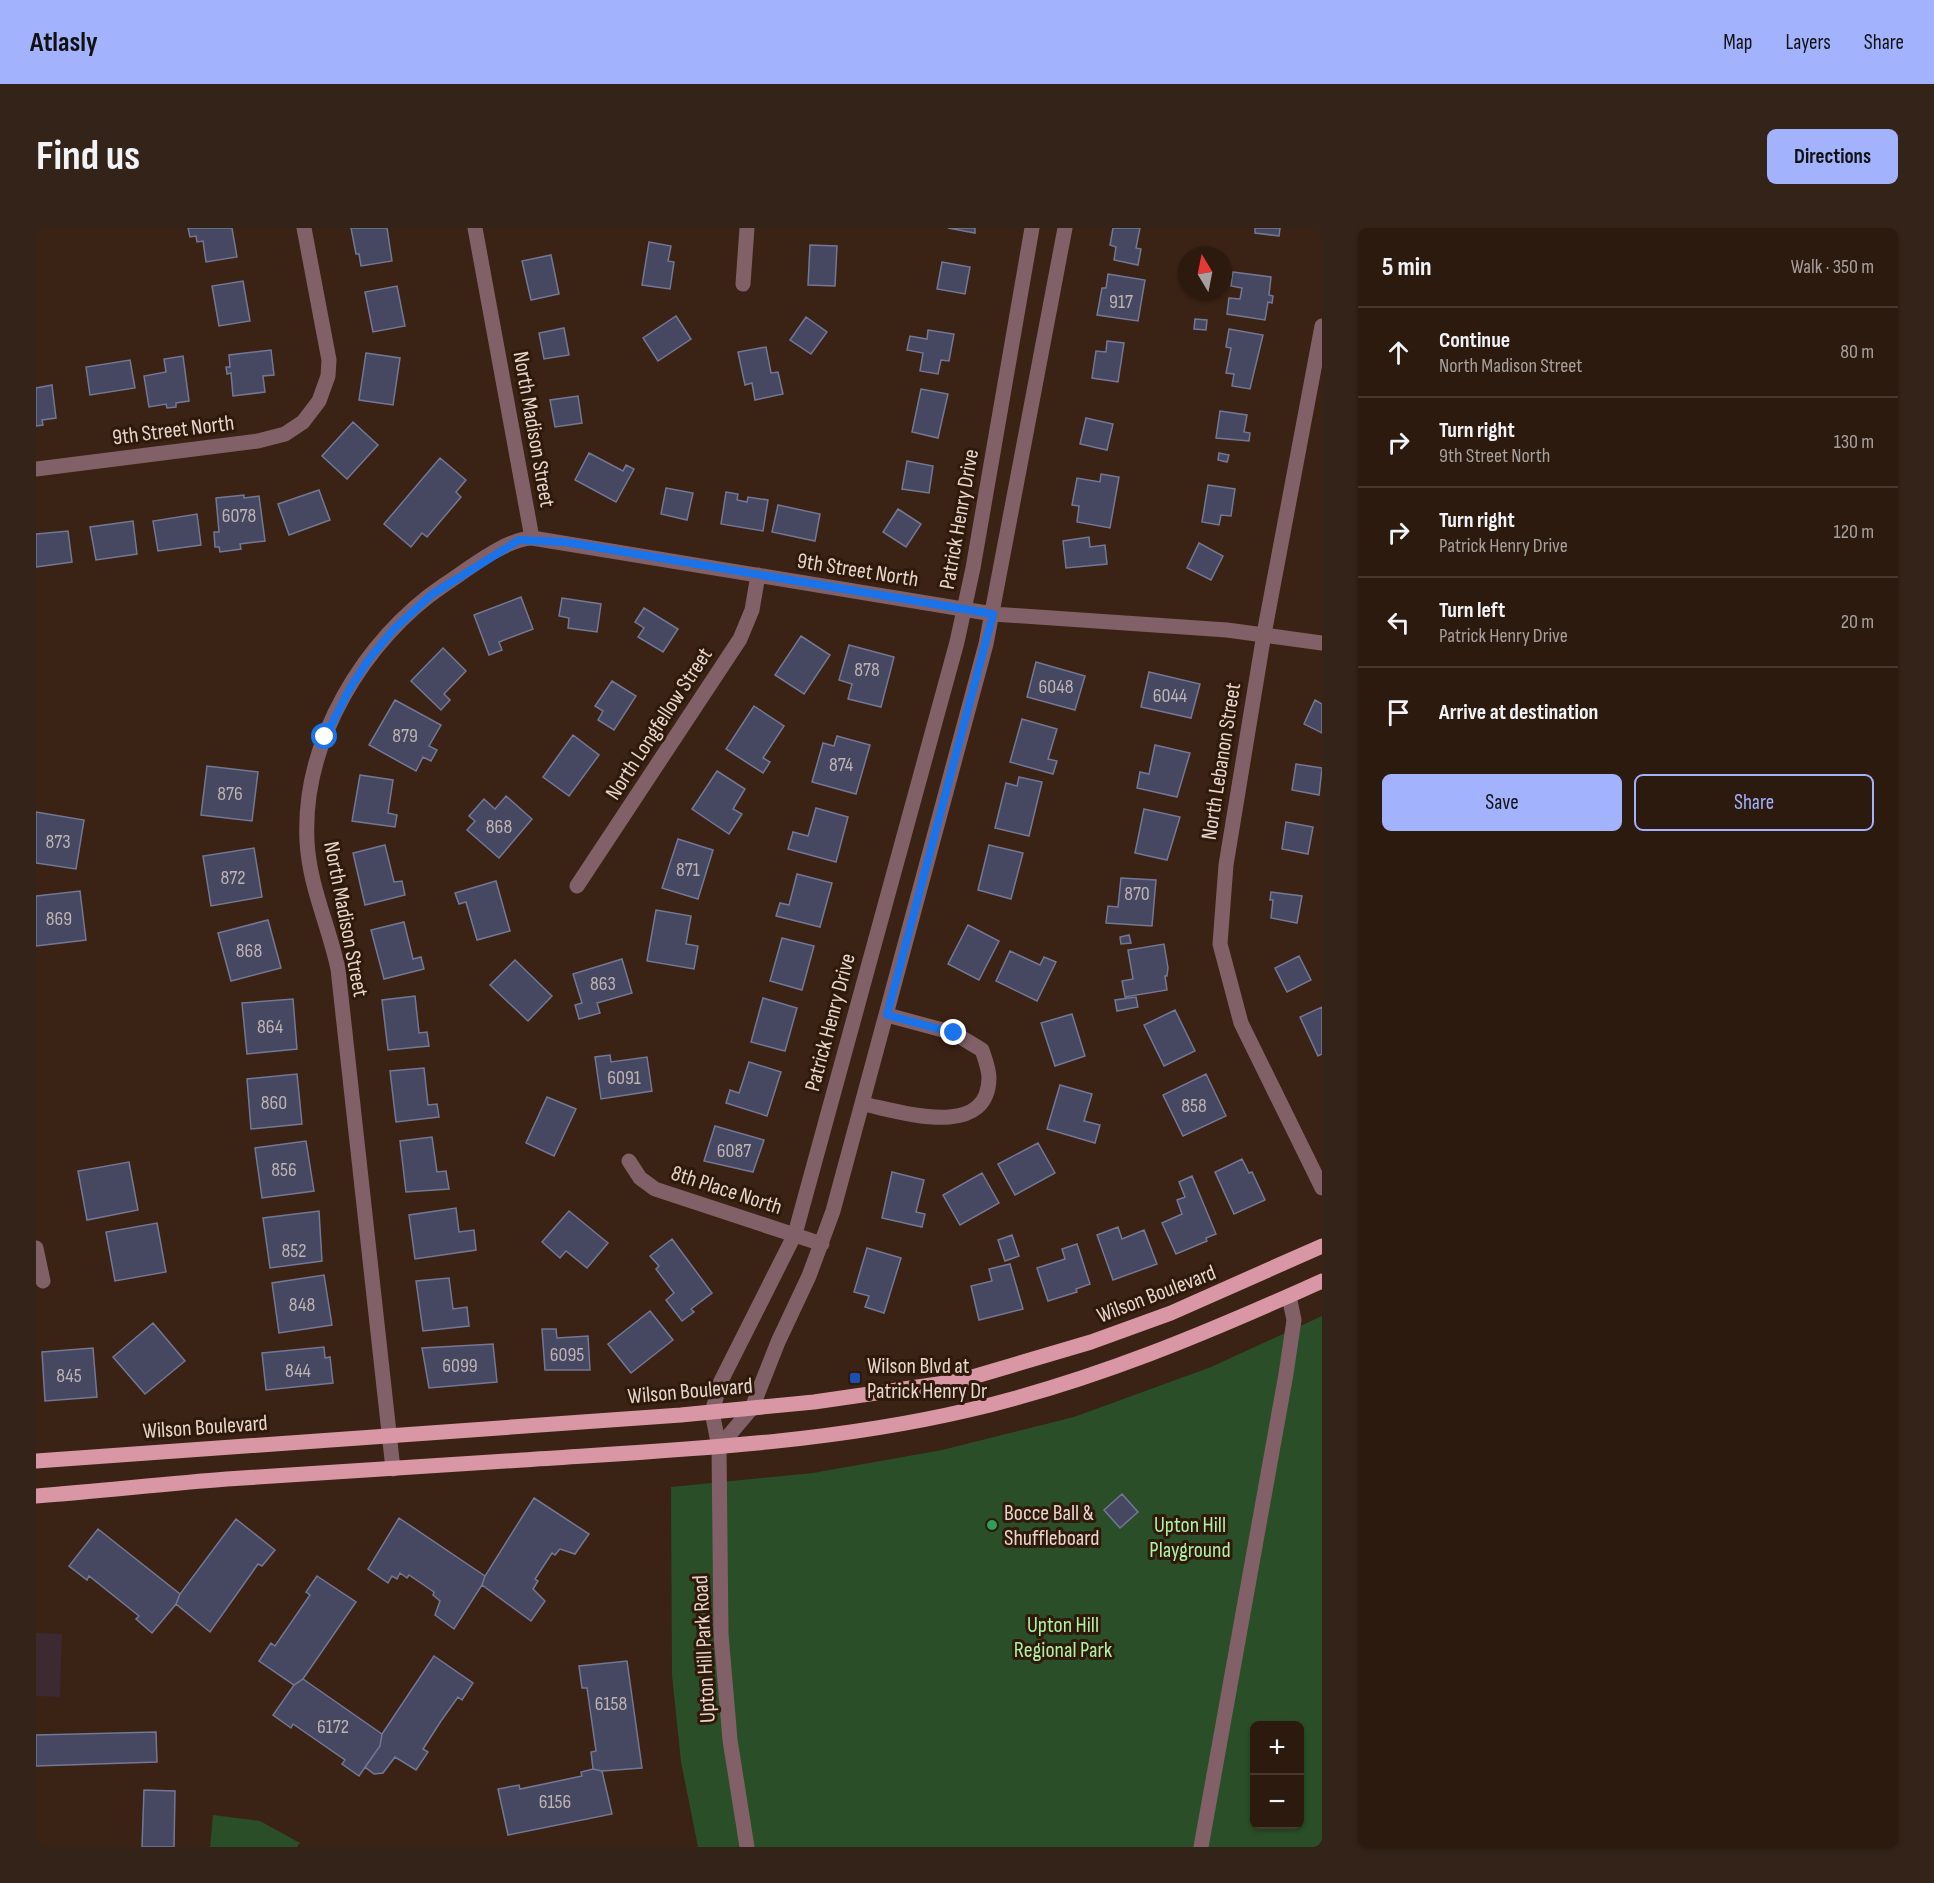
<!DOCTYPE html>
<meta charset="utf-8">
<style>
:root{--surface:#2c1a0f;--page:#342318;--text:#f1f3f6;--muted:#a6a19e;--line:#48382f;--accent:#a2b2fd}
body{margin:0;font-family:"Sofia Sans Condensed",sans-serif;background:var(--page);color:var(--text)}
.controls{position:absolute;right:18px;bottom:18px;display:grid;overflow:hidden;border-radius:9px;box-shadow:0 2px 4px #0004}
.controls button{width:54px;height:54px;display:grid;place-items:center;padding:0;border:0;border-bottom:2px solid var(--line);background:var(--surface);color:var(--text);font:30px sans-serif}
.compass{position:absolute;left:1142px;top:18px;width:54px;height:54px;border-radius:50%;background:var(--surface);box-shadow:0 2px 4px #0004;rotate:350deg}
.stop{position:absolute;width:18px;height:18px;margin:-14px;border:4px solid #1a73e8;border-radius:50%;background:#fff}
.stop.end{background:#1a73e8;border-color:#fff;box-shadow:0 2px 6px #0008}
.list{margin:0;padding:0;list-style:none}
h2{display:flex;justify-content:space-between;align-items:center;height:78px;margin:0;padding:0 24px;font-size:26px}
h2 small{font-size:20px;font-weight:400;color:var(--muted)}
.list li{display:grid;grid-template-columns:39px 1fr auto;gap:18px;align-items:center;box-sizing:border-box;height:90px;padding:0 24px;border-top:2px solid var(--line)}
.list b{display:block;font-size:22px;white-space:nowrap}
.list p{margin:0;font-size:20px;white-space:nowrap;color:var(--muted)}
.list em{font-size:20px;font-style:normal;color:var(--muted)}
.actions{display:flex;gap:12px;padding:18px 24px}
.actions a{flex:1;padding:14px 0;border:2px solid var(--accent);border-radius:9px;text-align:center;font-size:21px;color:var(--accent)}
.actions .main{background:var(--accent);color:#111}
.icon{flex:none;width:33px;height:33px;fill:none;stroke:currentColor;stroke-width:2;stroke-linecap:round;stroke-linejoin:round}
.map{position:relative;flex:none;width:1286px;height:1619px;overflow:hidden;border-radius:9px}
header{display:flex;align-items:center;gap:36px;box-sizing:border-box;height:84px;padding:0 30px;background:var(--accent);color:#111}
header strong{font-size:28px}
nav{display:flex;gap:33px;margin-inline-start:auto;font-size:21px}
.intro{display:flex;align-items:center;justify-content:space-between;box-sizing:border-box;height:144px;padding:0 36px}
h1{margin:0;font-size:42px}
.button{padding:15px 27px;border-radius:9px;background:var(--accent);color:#111;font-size:21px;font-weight:700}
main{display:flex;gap:36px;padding:0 36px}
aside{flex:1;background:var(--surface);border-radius:9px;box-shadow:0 2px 4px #0004}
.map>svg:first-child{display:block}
</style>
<header>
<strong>Atlasly</strong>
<nav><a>Map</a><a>Layers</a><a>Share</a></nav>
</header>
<div class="intro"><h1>Find us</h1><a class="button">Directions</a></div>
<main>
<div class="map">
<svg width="1286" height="1619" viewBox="0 0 1286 1619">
<rect width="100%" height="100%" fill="#3a2214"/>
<path fill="#3d2a30" d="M 0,1405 L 26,1406 L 24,1469 L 0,1468 Z"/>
<path fill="#2a4e27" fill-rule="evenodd" d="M 1286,1088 L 1286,1619 L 662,1619 L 645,1534 L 636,1447 L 635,1259 L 777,1245 L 906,1222 L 1038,1189 L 1175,1139 ZM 1218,1498 L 1264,1498 L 1264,1596 L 1218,1596 Z
M 177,1587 L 224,1593 L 264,1615 L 261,1619 L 174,1619 Z"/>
<path fill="#464862" stroke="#747794" stroke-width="1.5" d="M 152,0 L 196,0 L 201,29 L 170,34 L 167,13 L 161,14 L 160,8 L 154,9 Z
M 315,0 L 351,0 L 356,33 L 325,38 L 323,26 L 320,26 Z
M 912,0 L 939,0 L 939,5 Z
M 1077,0 L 1104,0 L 1100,20 L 1105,21 L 1102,37 L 1078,32 L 1080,19 L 1074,17 Z
M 1219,0 L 1244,0 L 1243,8 L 1219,5 Z
M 613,14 L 635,18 L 632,33 L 638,34 L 634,61 L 606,57 Z
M 774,17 L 801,18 L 799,58 L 772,57 Z
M 515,27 L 523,66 L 495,72 L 486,33 Z
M 906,34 L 934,39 L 929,66 L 901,61 Z
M 1197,44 L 1235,49 L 1233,67 L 1237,68 L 1236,75 L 1232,74 L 1229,92 L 1191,86 L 1193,70 L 1204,71 L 1206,60 L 1195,58 Z
M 1072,46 L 1109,52 L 1102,93 L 1061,87 L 1066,60 L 1070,60 Z
M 207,53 L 214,93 L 183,98 L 176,58 Z
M 361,58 L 369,98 L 337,104 L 329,64 Z
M 640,88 L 655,111 L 622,133 L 607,110 Z
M 770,89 L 791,104 L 775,126 L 754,112 Z
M 1159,91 L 1171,92 L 1170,102 L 1158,101 Z
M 528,100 L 533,127 L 508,131 L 503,105 Z
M 1193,101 L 1227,107 L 1214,161 L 1196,158 L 1198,146 L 1190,145 L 1195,120 L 1190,119 Z
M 892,102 L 918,106 L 913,133 L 905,132 L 902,146 L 884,143 L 887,125 L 871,122 L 874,108 L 891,111 Z
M 1071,113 L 1088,115 L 1082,154 L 1056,150 L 1060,123 L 1070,124 Z
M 730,119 L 735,145 L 742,144 L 747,166 L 719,172 L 716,155 L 709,157 L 702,124 Z
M 235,122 L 238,147 L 227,148 L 229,164 L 197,168 L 195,145 L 191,146 L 190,139 L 194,139 L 193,127 Z
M 330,125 L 364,130 L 357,177 L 323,172 Z
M 147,128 L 153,173 L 140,175 L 140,179 L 131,180 L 130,176 L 113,179 L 108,148 L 130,144 L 128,131 Z
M 94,132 L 99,160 L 54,167 L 50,139 Z
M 16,157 L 20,190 L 6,192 L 7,197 L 0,198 L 0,160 Z
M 885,161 L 912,166 L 902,210 L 876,204 Z
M 542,168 L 546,195 L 519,199 L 514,172 Z
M 1184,183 L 1211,187 L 1208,204 L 1214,205 L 1213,213 L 1180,210 Z
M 1050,190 L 1077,196 L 1071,222 L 1044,216 Z
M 317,194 L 342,217 L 311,251 L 286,228 Z
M 553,225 L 587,243 L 590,237 L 598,241 L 580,274 L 539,252 Z
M 1183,225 L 1193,227 L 1191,234 L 1182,232 Z
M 404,230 L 430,252 L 420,264 L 425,269 L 391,309 L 386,305 L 375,319 L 348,296 Z
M 871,233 L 897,238 L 893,265 L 866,261 Z
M 1065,246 L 1083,249 L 1074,300 L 1041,294 L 1043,278 L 1036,277 L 1041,250 L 1064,254 Z
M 1172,257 L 1199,261 L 1195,288 L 1185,287 L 1183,297 L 1166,294 Z
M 630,260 L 657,265 L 651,292 L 625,286 Z
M 283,262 L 294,292 L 253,307 L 242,276 Z
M 690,264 L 702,266 L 701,272 L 711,274 L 712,269 L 732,272 L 727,303 L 685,296 Z
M 208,267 L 208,270 L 223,268 L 229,313 L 204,316 L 205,321 L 184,324 L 183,319 L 179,319 L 178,304 L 183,304 L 180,270 Z
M 742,277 L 784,286 L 779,313 L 736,304 Z
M 862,281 L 885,296 L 870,319 L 847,304 Z
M 161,286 L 165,317 L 122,323 L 117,293 Z
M 97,293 L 101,326 L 60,332 L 54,299 Z
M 32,303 L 36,334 L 0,339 L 0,306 Z
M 1053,309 L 1054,319 L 1069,317 L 1071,336 L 1030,340 L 1027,313 Z
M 1163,315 L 1187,328 L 1175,352 L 1151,340 Z
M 485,369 L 497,401 L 463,414 L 466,422 L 453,427 L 438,387 Z
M 526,370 L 565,376 L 561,404 L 532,400 L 533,390 L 523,388 Z
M 608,380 L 642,401 L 627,424 L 602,409 L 608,400 L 599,394 Z
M 765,408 L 794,427 L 768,466 L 739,447 Z
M 813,417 L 858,429 L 845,479 L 812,471 L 816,456 L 803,452 Z
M 407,420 L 430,443 L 408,466 L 414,472 L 405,482 L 375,453 Z
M 1000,434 L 1049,448 L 1039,482 L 991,469 Z
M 1113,444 L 1164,456 L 1155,490 L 1105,479 Z
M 576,453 L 600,468 L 578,502 L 562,492 L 567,483 L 559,478 Z
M 359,472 L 405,497 L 393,518 L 401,522 L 395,533 L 387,529 L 380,543 L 333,517 Z
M 1279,472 L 1286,476 L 1286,505 L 1268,496 Z
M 718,478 L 748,498 L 727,530 L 734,534 L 727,545 L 690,521 Z
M 986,491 L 1021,501 L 1012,531 L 1021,533 L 1017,546 L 974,534 Z
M 537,507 L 563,527 L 533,568 L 507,549 Z
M 801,508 L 834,517 L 820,566 L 776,554 L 787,515 L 798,518 Z
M 1119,517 L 1154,525 L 1141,569 L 1101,560 L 1104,544 L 1113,546 Z
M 1260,536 L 1286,540 L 1283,567 L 1256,562 Z
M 171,538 L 222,544 L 216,593 L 165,587 Z
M 681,543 L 709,561 L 697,581 L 706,586 L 693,606 L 656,581 Z
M 324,547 L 357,552 L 352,585 L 361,587 L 359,599 L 316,593 Z
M 983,549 L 1006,554 L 993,608 L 959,600 L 970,555 L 981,558 Z
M 470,568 L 496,591 L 463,630 L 431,602 L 439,593 L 433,588 L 448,571 L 459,581 Z
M 780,580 L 812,589 L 800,634 L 752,621 L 757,604 L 772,608 Z
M 1108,581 L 1144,589 L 1131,632 L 1099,625 Z
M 0,584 L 48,592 L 40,641 L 0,635 Z
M 1250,594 L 1277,599 L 1272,626 L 1246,621 Z
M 642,611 L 677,622 L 662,671 L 626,660 Z
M 349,617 L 358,654 L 366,653 L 369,667 L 329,677 L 317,625 Z
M 953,617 L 987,625 L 975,671 L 942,662 Z
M 218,620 L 226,669 L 175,678 L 167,628 Z
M 761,646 L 796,655 L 784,699 L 740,688 L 744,675 L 753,677 Z
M 1085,650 L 1120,652 L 1116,698 L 1070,695 L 1072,678 L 1082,679 Z
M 460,653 L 474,703 L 441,712 L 430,674 L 423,676 L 419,665 Z
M 44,663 L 50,712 L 0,718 L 0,668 Z
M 1235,664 L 1266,668 L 1261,695 L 1235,690 L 1237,672 L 1234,672 Z
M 620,682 L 655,688 L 650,716 L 662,718 L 658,741 L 611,733 Z
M 232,692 L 245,740 L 195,753 L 182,705 Z
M 368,694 L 377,731 L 385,729 L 388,741 L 348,751 L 335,702 Z
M 932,697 L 963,713 L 943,752 L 912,736 Z
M 1093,707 L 1095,715 L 1085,716 L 1084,709 Z
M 746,710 L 778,718 L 766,762 L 734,753 Z
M 1128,716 L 1132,740 L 1131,748 L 1129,748 L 1131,762 L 1089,769 L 1086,753 L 1097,751 L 1092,722 Z
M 974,723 L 1004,737 L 1008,729 L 1020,734 L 1001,773 L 960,753 Z
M 1263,728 L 1275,752 L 1251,764 L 1239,740 Z
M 586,731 L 596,765 L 561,775 L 564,785 L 543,791 L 539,777 L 546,775 L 537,746 Z
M 479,732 L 516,768 L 492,793 L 454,757 Z
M 379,768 L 383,805 L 391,804 L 393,818 L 352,822 L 346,772 Z
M 1100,769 L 1102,779 L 1081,783 L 1079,772 Z
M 727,770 L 761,780 L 749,823 L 715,814 Z
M 257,771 L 261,821 L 211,826 L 206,775 Z
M 1286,779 L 1286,826 L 1282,828 L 1264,789 Z
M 1139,782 L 1159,823 L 1128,838 L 1108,797 Z
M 1036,786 L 1049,828 L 1019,838 L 1005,795 Z
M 574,827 L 575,834 L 611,829 L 616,863 L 565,871 L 559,829 Z
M 713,834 L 745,844 L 731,888 L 690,875 L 694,862 L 703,865 Z
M 388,840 L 392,877 L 401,876 L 403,889 L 360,894 L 354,843 Z
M 261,846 L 266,896 L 215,901 L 211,851 Z
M 1170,846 L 1190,888 L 1147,908 L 1127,867 Z
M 1024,857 L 1056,866 L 1048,893 L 1064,897 L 1059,915 L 1011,901 Z
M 511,869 L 540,881 L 518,928 L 490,915 Z
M 679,898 L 728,912 L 717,944 L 668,933 Z
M 396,909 L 401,944 L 410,943 L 413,961 L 370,964 L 364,913 Z
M 270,913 L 278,963 L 226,970 L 219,920 Z
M 1002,915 L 1019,945 L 979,967 L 962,936 Z
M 1206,931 L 1213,945 L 1216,944 L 1229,972 L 1198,986 L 1179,944 Z
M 93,934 L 102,982 L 51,992 L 42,943 Z
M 856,944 L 888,952 L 880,984 L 889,986 L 886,999 L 846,990 Z
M 946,945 L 963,975 L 924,997 L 907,967 Z
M 1156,948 L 1180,1006 L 1170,1010 L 1171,1013 L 1140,1026 L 1126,995 L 1146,986 L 1141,972 L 1149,969 L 1143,954 Z
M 420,980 L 423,1004 L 438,1002 L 440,1022 L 379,1031 L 373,987 Z
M 283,983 L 286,1033 L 234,1040 L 227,990 Z
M 533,983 L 572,1015 L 551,1040 L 530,1023 L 524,1030 L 506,1014 Z
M 121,995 L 130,1044 L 79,1053 L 70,1004 Z
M 1082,999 L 1086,1011 L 1108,1002 L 1121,1036 L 1077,1052 L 1061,1007 Z
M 976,1007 L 983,1028 L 969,1033 L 962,1012 Z
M 636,1011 L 676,1065 L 655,1081 L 658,1084 L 646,1093 L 630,1072 L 638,1065 L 620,1041 L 623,1038 L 614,1028 Z
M 1041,1016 L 1054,1056 L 1040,1061 L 1041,1064 L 1012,1073 L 1001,1040 L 1029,1031 L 1026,1021 Z
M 831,1020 L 865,1030 L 848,1085 L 829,1079 L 833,1068 L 818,1064 Z
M 974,1036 L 987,1081 L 943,1092 L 935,1058 L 956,1053 L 953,1041 Z
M 288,1047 L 296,1097 L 243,1105 L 236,1055 Z
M 413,1050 L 417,1081 L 431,1079 L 433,1098 L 387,1103 L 380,1053 Z
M 614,1083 L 637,1112 L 595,1145 L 572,1116 Z
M 117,1095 L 149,1133 L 109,1166 L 77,1129 Z
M 506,1101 L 520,1101 L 521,1110 L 552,1108 L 554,1142 L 509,1142 Z
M 457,1116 L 461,1154 L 393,1160 L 386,1120 Z
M 288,1119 L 289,1130 L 294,1129 L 297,1155 L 230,1162 L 226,1125 Z
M 57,1120 L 61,1169 L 9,1173 L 6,1124 Z
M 1086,1266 L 1102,1284 L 1084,1300 L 1068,1282 Z
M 498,1270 L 553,1306 L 539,1326 L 524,1321 L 519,1327 L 516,1325 L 499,1351 L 502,1353 L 497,1361 L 509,1373 L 495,1393 L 446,1357 L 449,1348 Z
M 363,1290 L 449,1348 L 446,1357 L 418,1401 L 399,1387 L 404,1373 L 397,1367 L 398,1364 L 373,1347 L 371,1350 L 364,1345 L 361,1351 L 356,1348 L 352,1355 L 332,1341 Z
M 200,1291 L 239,1322 L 226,1338 L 222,1336 L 174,1404 L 140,1376 L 144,1366 Z
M 62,1301 L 144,1366 L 140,1376 L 116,1405 L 100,1391 L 103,1388 L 53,1348 L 51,1352 L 33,1338 Z
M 281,1348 L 320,1374 L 267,1451 L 258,1457 L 223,1433 L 235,1415 L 239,1418 L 274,1367 L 270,1364 Z
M 398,1428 L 437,1455 L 426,1472 L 422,1469 L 405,1493 L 387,1521 L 392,1524 L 380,1542 L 359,1529 L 347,1545 L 338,1546 L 329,1539 L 344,1518 L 346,1506 Z
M 591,1433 L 606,1540 L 566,1543 L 557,1541 L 555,1524 L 560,1523 L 551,1460 L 546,1460 L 543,1438 Z
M 267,1451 L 346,1506 L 344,1518 L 323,1548 L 306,1536 L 309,1532 L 257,1496 L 255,1500 L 237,1487 L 258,1457 Z
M 120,1504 L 121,1534 L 0,1538 L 0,1507 Z
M 557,1541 L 566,1543 L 576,1586 L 472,1607 L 462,1561 L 483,1557 L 484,1561 L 546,1548 L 545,1544 Z
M 108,1562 L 139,1563 L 138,1619 L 106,1619 Z"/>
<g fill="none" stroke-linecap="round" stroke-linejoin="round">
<path stroke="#816167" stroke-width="15" d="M 439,0 L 496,310
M 707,56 L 711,0
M 1286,98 L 1228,406 L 1190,637 L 1184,716 L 1205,795 L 1286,960
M 0,241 L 222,213 L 249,206 L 267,194 L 283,173 L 292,148 L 293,132 L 268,0
M 541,658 L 704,411 L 716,382 L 722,347
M 827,876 C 863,883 952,913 953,850 C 953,841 949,831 946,822 L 918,805 L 851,787
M 593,933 L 604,950 L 619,961 L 786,1016
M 0,1020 L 7,1053
M 683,1219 L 716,1180 L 742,1114 L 773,1048 L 797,983 L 950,416 L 1029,0
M 357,1241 L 302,741 C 293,698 273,657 271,613 C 266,514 328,411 408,357 C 431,342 469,311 496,310 L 957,386 L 1191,402 L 1286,415
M 711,1619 L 694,1512 L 685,1406 L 683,1219 L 676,1184 L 685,1153 L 759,1006 L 921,414 L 937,340 L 996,0
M 1165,1619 L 1250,1146 L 1258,1092 L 1253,1068"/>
<path stroke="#d997a5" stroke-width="15" d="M 0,1233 L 645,1187 L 778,1174 L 923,1153 L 1055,1114 L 1135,1085 L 1286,1018
M 0,1268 C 64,1263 127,1256 191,1251 C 290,1244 389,1238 487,1232 C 636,1222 788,1216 933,1182 C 1057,1153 1171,1105 1286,1053"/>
</g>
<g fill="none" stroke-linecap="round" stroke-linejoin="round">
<path stroke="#1a73e8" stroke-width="8" d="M 289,509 L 314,460 L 333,431 L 357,402 L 395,367 L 483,312 L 529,314 L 957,386 L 851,787 L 918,805"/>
</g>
<rect fill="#1a4fb4" stroke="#2f190a" stroke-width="2" x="813" y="1144" width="12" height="12" rx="3"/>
<circle fill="#2e9e5b" stroke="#2f190a" stroke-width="2" cx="956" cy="1297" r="6"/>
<g text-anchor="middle" stroke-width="6" stroke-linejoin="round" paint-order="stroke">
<g font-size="20" fill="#beb2b2">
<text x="1085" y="80">917</text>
<text x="203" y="294">6078</text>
<text x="831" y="448">878</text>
<text x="1020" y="465">6048</text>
<text x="1134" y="474">6044</text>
<text x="369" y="514">879</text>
<text x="805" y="543">874</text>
<text x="194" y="572">876</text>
<text x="463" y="605">868</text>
<text x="22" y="620">873</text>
<text x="652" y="648">871</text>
<text x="197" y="656">872</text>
<text x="1101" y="672">870</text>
<text x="23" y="697">869</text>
<text x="213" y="729">868</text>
<text x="567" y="762">863</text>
<text x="234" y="805">864</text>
<text x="588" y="856">6091</text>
<text x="238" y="881">860</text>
<text x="1158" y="884">858</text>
<text x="698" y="929">6087</text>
<text x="248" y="948">856</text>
<text x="258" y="1029">852</text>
<text x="266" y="1083">848</text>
<text x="531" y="1133">6095</text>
<text x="424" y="1144">6099</text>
<text x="262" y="1149">844</text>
<text x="33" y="1154">845</text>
<text x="575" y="1482">6158</text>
<text x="297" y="1505">6172</text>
<text x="519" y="1580">6156</text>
</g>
<g font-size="22" fill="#e6d6cd" stroke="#2f190a">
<text transform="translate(137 201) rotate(-7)" y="8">9th Street North</text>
<text transform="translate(499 201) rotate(80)" y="8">North Madison Street</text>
<text transform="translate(922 291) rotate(-80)" y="8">Patrick Henry Drive</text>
<text transform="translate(822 341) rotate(9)" y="8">9th Street North</text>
<text transform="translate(622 495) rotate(-57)" y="8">North Longfellow Street</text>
<text transform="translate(1184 533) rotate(-81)" y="8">North Lebanon Street</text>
<text transform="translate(311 691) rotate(79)" y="8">North Madison Street</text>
<text transform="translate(793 794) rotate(-75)" y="8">Patrick Henry Drive</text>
<text transform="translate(691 961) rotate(18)" y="8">8th Place North</text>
<text transform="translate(1120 1065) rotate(-21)" y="8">Wilson Boulevard</text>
<text transform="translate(654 1162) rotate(-5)" y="8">Wilson Boulevard</text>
<text transform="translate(169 1198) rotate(-4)" y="8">Wilson Boulevard</text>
<text transform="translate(667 1421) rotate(-93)" y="8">Upton Hill Park Road</text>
</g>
<g font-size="22" fill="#e6d6cd" stroke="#2f190a" text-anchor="start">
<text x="831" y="1145">Wilson Blvd at<tspan x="831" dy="25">Patrick Henry Dr</tspan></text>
<text x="968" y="1292">Bocce Ball &amp;<tspan x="968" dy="25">Shuffleboard</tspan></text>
</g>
<g font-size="22" fill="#adf2a5" stroke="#2f190a">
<text x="1154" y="1304">Upton Hill<tspan x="1154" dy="25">Playground</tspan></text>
<text x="1027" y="1404">Upton Hill<tspan x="1027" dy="25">Regional Park</tspan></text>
</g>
</g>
</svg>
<div class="controls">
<button>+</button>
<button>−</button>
</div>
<svg class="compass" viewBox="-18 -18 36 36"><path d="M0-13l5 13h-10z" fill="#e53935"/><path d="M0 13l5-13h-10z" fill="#a6a19e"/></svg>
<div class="stop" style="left:289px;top:509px"></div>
<div class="stop end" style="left:918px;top:805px"></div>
</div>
<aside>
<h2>5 min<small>Walk · 350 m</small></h2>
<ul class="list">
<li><svg class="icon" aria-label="ahead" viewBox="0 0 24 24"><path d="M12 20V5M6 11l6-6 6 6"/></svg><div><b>Continue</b><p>North Madison Street</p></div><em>80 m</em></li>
<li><svg class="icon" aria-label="right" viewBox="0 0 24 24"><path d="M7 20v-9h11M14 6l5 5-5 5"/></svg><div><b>Turn right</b><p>9th Street North</p></div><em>130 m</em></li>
<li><svg class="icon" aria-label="right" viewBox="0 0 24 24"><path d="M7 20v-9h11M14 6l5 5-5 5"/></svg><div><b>Turn right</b><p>Patrick Henry Drive</p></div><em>120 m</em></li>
<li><svg class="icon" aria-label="left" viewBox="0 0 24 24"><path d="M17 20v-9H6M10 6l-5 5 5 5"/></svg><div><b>Turn left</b><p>Patrick Henry Drive</p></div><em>20 m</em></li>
<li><svg class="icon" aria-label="arrive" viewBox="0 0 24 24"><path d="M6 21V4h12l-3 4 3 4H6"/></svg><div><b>Arrive at destination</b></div></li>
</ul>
<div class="actions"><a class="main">Save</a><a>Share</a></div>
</aside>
</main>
